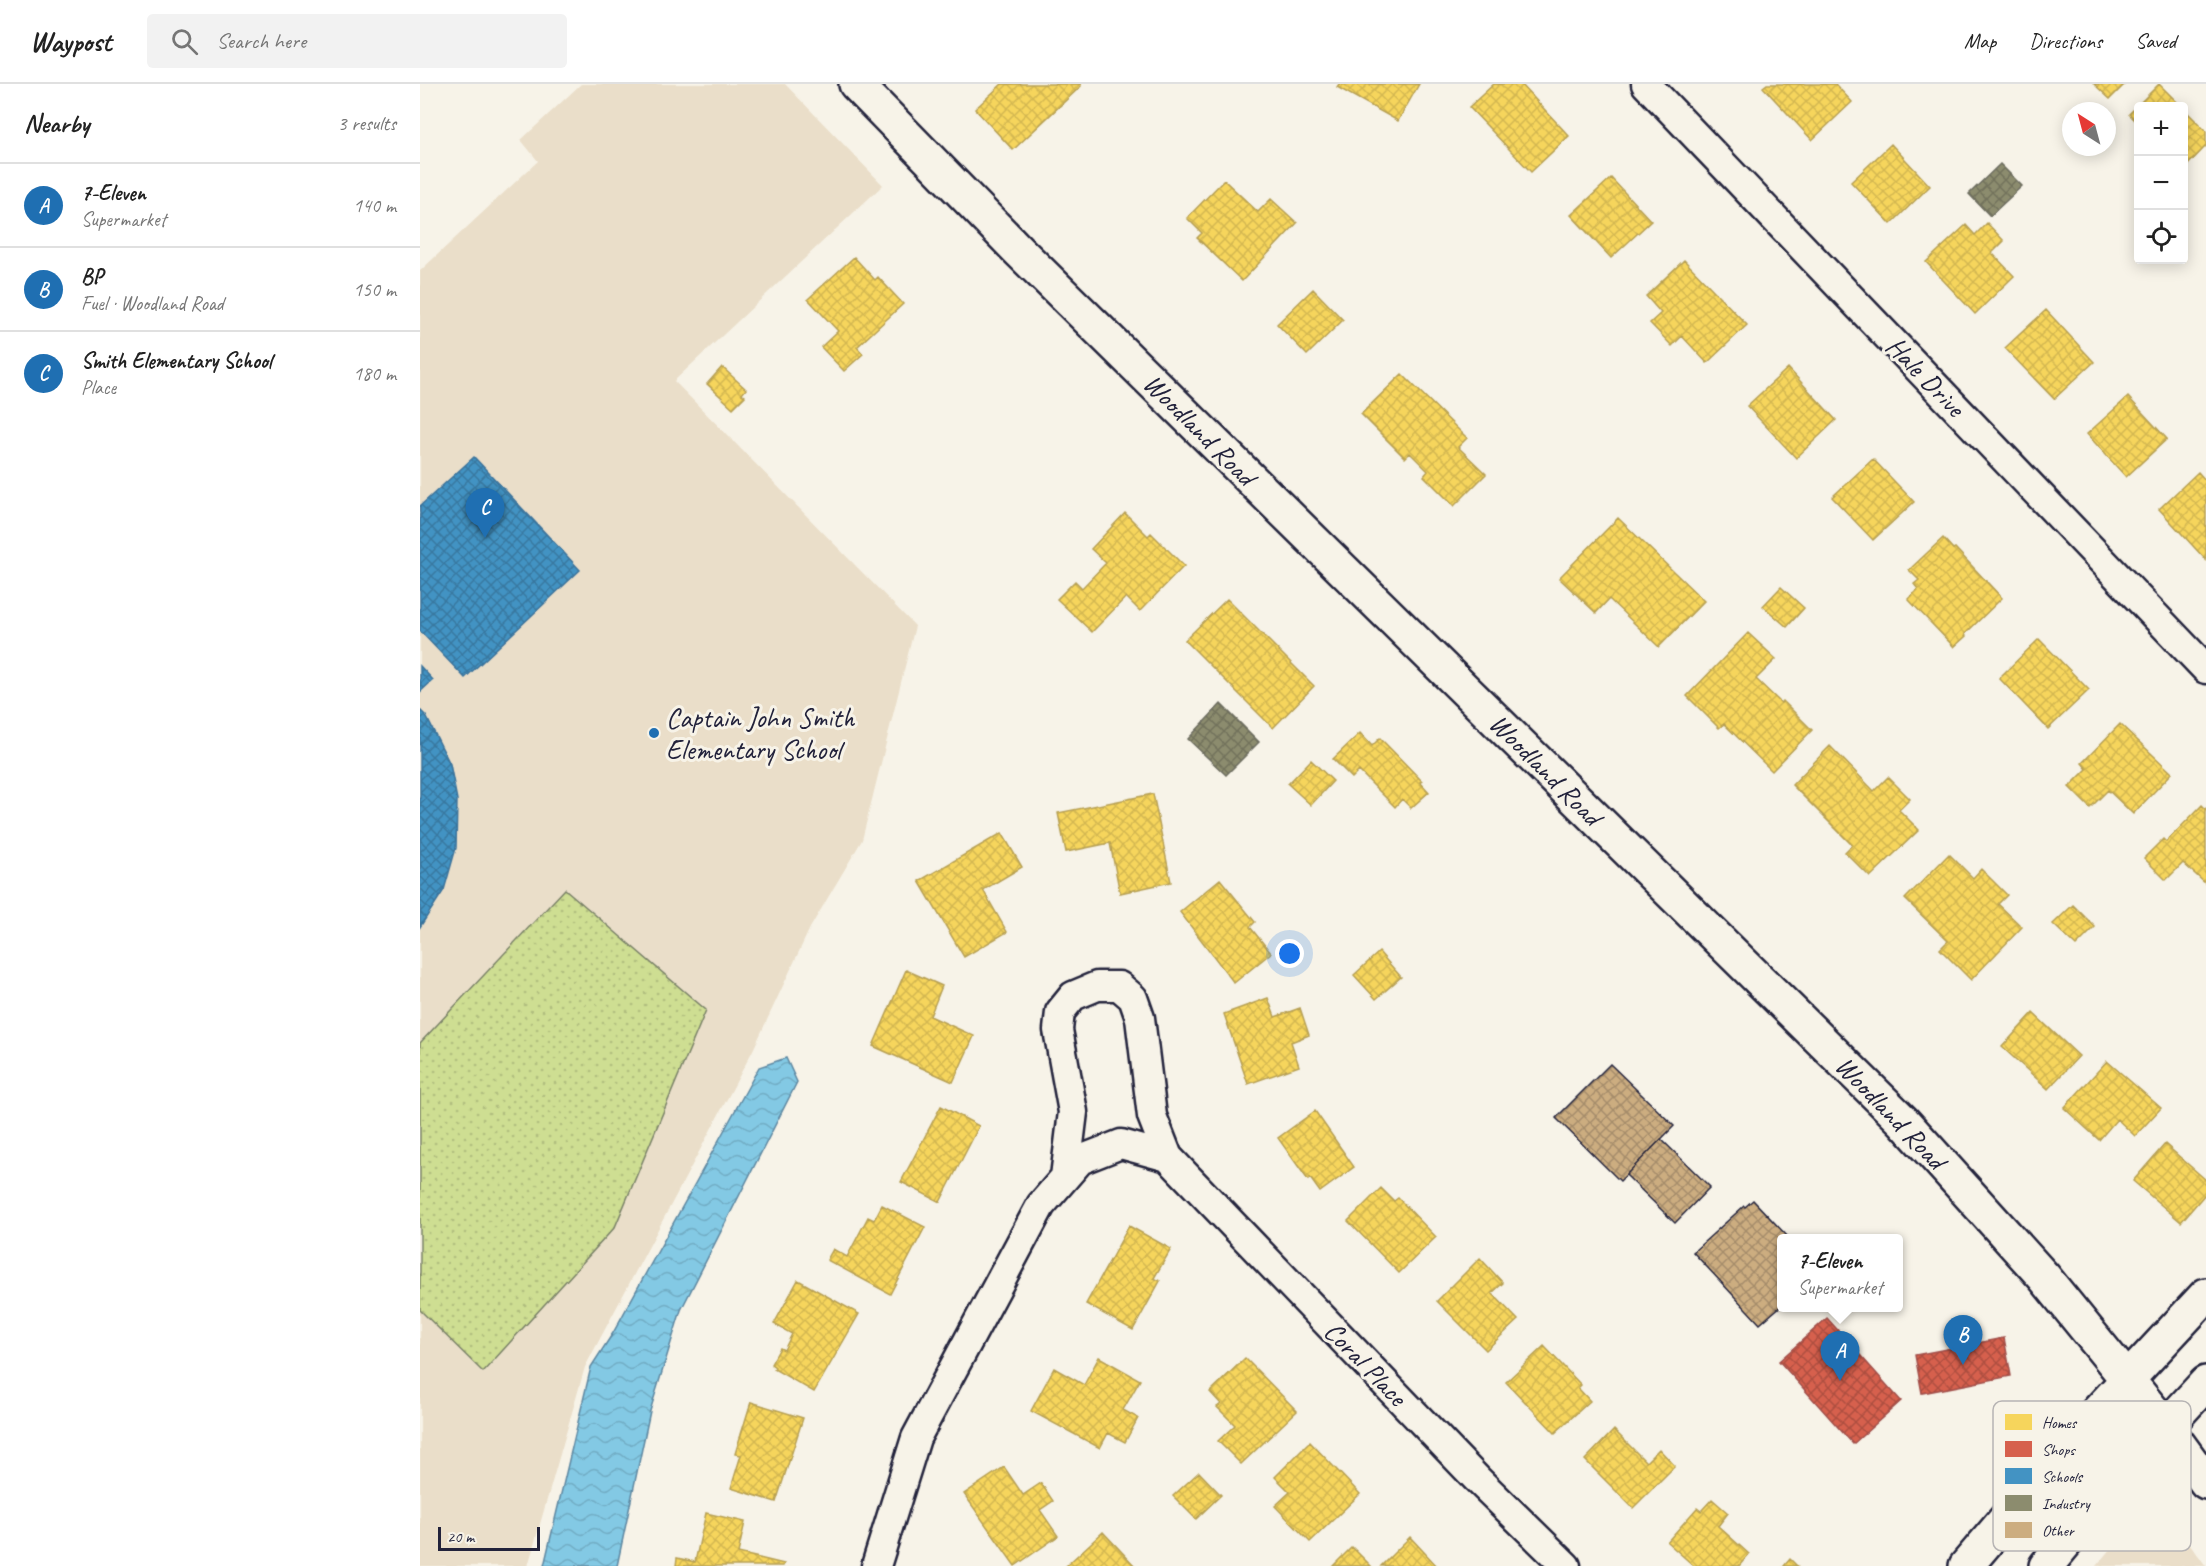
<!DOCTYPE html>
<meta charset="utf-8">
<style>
:root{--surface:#fff;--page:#f2f2f2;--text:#222;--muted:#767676;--line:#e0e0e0;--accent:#1f6fb2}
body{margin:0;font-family:Caveat,sans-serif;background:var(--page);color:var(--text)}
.controls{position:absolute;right:18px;top:18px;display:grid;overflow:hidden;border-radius:6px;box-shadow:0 3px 15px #0003}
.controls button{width:54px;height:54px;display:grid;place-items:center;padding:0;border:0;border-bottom:2px solid var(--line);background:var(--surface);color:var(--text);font:30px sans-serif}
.compass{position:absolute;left:1642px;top:18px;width:54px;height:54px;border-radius:50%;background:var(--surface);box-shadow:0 3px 15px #0003;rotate:324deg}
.scale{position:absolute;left:18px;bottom:15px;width:102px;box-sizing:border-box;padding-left:6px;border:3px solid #22223b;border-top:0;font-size:16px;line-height:21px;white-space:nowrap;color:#22223b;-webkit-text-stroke:4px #f7f3e8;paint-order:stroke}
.you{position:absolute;left:870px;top:870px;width:21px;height:21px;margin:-15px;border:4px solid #fff;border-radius:50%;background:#1a73e8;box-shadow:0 0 0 9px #1a73e833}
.badge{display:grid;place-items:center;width:39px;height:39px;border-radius:50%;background:var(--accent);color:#fff;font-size:20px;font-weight:700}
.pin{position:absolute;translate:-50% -50px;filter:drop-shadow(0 2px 3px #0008)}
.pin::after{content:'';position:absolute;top:32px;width:21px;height:18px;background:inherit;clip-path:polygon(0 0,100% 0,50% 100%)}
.popup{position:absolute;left:1357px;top:1150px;width:126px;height:78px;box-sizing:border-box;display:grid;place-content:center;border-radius:6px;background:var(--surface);filter:drop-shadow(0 2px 4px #0005);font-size:20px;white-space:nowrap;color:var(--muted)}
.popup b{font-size:22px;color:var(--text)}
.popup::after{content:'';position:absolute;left:50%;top:100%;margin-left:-12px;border:12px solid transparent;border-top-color:var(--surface)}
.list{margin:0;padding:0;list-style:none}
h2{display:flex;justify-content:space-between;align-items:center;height:78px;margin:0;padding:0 24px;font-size:26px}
h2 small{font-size:20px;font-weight:400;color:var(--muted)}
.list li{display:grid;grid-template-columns:39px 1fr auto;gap:18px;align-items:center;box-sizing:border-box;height:84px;padding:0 24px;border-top:2px solid var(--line)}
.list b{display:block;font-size:22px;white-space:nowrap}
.list p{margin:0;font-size:20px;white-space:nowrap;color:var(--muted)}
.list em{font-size:20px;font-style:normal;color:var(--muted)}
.icon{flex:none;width:33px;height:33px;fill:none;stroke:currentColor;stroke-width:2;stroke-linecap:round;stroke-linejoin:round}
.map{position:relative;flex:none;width:1786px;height:1482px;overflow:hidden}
header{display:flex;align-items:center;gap:36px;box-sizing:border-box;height:84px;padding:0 30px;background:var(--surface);border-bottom:2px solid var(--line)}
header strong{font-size:28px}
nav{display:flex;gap:33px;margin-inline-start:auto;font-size:21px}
.search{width:420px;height:54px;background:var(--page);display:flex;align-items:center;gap:15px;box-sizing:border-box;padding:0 21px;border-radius:6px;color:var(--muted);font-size:22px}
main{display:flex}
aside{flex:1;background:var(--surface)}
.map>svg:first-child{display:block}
</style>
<header>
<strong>Waypost</strong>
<div class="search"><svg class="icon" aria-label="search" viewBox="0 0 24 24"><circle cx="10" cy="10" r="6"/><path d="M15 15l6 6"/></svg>Search here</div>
<nav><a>Map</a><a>Directions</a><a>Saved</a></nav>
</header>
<main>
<aside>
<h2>Nearby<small>3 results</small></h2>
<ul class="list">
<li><span class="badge">A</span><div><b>7-Eleven</b><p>Supermarket</p></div><em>140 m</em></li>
<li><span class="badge">B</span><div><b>BP</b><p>Fuel · Woodland Road</p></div><em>150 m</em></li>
<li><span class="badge">C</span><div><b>Smith Elementary School</b><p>Place</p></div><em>180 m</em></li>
</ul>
</aside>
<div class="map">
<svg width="1786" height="1482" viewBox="0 0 1786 1482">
<defs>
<pattern id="park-dots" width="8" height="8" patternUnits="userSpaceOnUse" patternTransform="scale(1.5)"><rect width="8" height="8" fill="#cede92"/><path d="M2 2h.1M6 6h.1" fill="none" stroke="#b1be7f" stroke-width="1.8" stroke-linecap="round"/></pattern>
<pattern id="water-waves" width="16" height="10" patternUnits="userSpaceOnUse" patternTransform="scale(1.5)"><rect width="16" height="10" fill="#83c9e4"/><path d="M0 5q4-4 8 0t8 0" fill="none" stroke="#71acc4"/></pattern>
<pattern id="homes-cross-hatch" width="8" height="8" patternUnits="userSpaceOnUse" patternTransform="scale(1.5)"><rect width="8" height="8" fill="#f6d55c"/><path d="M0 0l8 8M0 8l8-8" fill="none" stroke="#d3b751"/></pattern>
<pattern id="shops-cross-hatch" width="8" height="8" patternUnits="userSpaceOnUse" patternTransform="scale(1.5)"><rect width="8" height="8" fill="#d6604d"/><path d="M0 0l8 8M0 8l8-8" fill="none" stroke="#ad4f41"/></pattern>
<pattern id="schools-cross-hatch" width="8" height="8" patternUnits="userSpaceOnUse" patternTransform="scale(1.5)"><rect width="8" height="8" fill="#4393c3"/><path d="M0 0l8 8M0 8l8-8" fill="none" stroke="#3878a0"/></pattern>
<pattern id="industry-cross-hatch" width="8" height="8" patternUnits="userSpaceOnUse" patternTransform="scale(1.5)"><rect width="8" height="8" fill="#8c8c6e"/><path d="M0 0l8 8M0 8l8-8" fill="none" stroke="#72725c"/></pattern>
<pattern id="building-cross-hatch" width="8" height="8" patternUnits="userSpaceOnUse" patternTransform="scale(1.5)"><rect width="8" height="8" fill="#ccad80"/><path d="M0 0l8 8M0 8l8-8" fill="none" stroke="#a58c6a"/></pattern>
</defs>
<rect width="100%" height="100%" fill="#f7f3e8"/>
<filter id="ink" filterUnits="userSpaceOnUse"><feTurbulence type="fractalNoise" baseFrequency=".0167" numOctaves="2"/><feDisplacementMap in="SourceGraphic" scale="12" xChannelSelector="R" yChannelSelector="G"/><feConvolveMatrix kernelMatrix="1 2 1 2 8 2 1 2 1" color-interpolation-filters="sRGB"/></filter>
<g filter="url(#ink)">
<path fill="#eadec9" d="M 161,0 L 365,0 L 463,101 L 254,297 L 495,542 L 442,756 L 390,844 L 333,966 L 165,1283 L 108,1482 L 0,1482 L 0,187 L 118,77 L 101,56 Z
M 1734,1433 L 1747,1436 L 1757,1442 L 1786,1482 L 1676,1482 L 1706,1446 L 1720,1436 Z"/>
<path fill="url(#park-dots)" stroke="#788066" stroke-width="1.5" d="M 145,805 L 286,926 L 195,1143 L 63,1288 L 0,1226 L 0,959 Z"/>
<path fill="url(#water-waves)" stroke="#5c86a0" stroke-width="1.5" d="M 366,974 L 377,998 L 261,1226 L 230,1327 L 197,1482 L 124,1482 L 171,1283 L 193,1249 L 339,983 Z"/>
<path fill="url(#homes-cross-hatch)" stroke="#b69f52" stroke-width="1.5" d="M 582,0 L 660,0 L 661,2 L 593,66 L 555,25 Z
M 919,0 L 999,0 L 978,37 L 917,3 Z
M 1074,0 L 1101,0 L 1149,52 L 1111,88 L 1049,23 Z
M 1347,0 L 1415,0 L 1432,18 L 1392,56 L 1343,3 Z
M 1674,0 L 1705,0 L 1690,15 Z
M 1739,0 L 1761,22 L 1718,22 L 1718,39 L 1709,30 Z
M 1764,25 L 1786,47 L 1786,62 L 1764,85 Z
M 1471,60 L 1510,102 L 1471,140 L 1431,98 Z
M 1191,94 L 1231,137 L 1191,174 L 1151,131 Z
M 804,96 L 838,128 L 851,115 L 877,139 L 822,197 L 777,154 L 782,149 L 767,134 Z
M 1567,139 L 1584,157 L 1572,169 L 1594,192 L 1555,230 L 1506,178 L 1546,141 L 1555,151 Z
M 434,173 L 455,196 L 458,193 L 483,220 L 437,263 L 443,270 L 424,287 L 401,263 L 418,247 L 388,215 Z
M 1264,176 L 1327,241 L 1287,279 L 1262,252 L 1252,262 L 1230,239 L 1241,229 L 1226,212 Z
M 893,205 L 923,236 L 887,271 L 857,240 Z
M 1626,226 L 1674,278 L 1634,315 L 1585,264 Z
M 302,283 L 326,305 L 322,310 L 325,312 L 313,324 L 287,300 Z
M 1368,284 L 1416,336 L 1376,374 L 1327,322 Z
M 982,290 L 1047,354 L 1038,363 L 1066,390 L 1034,422 L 1004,392 L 1008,387 L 990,369 L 985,374 L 941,330 Z
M 1708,313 L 1747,355 L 1706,393 L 1667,350 Z
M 1453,375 L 1494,418 L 1453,456 L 1412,413 Z
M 1778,388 L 1786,397 L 1786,476 L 1739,425 Z
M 705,429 L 728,452 L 731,449 L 764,482 L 720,527 L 706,513 L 672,548 L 637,515 L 655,497 L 662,504 L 686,479 L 671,465 Z
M 1198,434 L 1284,517 L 1239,563 L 1189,515 L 1176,529 L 1139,494 Z
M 1523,454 L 1533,465 L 1535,464 L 1582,514 L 1545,550 L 1546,552 L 1534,563 L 1488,515 L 1498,505 L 1494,500 L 1499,496 L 1489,486 Z
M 1361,503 L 1384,524 L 1367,543 L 1343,522 Z
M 807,515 L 894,602 L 853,644 L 765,556 Z
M 1328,549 L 1356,575 L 1336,595 L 1361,619 L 1363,617 L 1392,646 L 1352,687 L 1304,640 L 1299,644 L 1267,612 Z
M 1619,555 L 1669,606 L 1628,645 L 1579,594 Z
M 1700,640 L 1752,689 L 1713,730 L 1688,706 L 1670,724 L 1649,703 L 1667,685 L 1662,679 Z
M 940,649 L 952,662 L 960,654 L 1002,697 L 1000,698 L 1009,708 L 991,724 L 982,715 L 975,723 L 939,687 L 932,694 L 913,675 Z
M 1410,662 L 1454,707 L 1468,693 L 1490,715 L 1479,726 L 1499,746 L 1450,793 L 1425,768 L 1432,761 L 1372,701 Z
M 891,676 L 913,697 L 891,721 L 868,700 Z
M 733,710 L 751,798 L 700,809 L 690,759 L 646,768 L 638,729 Z
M 1782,721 L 1786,725 L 1786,800 L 1763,779 L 1746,796 L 1724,774 L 1743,755 L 1746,758 Z
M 582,749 L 602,783 L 563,806 L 587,848 L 544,873 L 499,797 Z
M 1529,770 L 1553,794 L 1561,785 L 1587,811 L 1578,820 L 1602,843 L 1551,896 L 1520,865 L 1528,857 L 1485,815 Z
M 800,795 L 835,838 L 830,843 L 851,869 L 814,899 L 760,828 Z
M 1653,821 L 1675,843 L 1656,862 L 1633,840 Z
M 959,868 L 981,893 L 956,915 L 934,891 Z
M 486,886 L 522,902 L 510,932 L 554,952 L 533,998 L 453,962 Z
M 848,914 L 855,933 L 880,924 L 889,951 L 871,958 L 879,982 L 828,1000 L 804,930 Z
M 1613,929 L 1659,972 L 1628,1005 L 1582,963 Z
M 1687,977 L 1741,1024 L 1715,1052 L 1697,1035 L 1679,1056 L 1644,1024 Z
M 521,1022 L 559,1042 L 520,1118 L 481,1098 Z
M 895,1027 L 934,1083 L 900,1108 L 890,1094 L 888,1096 L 858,1054 Z
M 1745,1060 L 1786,1096 L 1786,1109 L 1761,1138 L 1713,1097 Z
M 961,1104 L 974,1117 L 978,1114 L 1016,1153 L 979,1189 L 928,1137 Z
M 462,1121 L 505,1143 L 470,1210 L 407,1176 L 413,1165 L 427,1173 L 448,1133 L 454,1136 Z
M 709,1142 L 751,1165 L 734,1194 L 740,1197 L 713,1246 L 666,1220 Z
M 1060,1174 L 1083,1199 L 1072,1209 L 1098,1236 L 1066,1266 L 1017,1217 Z
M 378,1196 L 439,1230 L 394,1308 L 354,1285 L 355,1283 L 351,1280 L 360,1264 L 364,1266 L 372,1250 L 354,1240 Z
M 1124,1262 L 1161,1301 L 1158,1304 L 1170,1317 L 1135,1349 L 1086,1298 Z
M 679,1273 L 720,1296 L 703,1326 L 718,1334 L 705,1358 L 688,1349 L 680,1364 L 611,1327 L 634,1284 L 664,1301 Z
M 825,1274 L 877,1327 L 821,1380 L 798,1357 L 815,1341 L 797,1323 L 801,1320 L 790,1308 Z
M 331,1318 L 383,1334 L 356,1418 L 311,1404 L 321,1371 L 315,1370 Z
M 1194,1346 L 1226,1378 L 1239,1365 L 1255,1382 L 1213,1424 L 1165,1376 Z
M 890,1358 L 940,1410 L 890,1458 L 855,1422 L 870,1408 L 855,1393 Z
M 584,1383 L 603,1411 L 621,1399 L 633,1417 L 620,1426 L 638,1452 L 595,1482 L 544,1410 Z
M 779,1388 L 801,1411 L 776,1435 L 753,1412 Z
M 1292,1415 L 1308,1429 L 1298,1442 L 1329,1470 L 1319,1482 L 1274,1482 L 1247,1458 L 1277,1424 L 1281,1427 Z
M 286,1429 L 325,1438 L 318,1469 L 364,1480 L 363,1482 L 256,1482 L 257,1474 L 275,1478 Z
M 683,1448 L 715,1482 L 646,1482 Z
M 990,1453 L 1017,1482 L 961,1482 Z
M 932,1463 L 951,1482 L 913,1482 Z
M 1370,1475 L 1377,1482 L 1364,1482 Z"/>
<path fill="url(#shops-cross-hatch)" stroke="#a04d48" stroke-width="1.5" d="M 1407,1234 L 1481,1317 L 1433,1360 L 1359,1277 Z
M 1584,1254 L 1591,1292 L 1502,1309 L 1495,1271 Z"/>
<path fill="url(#schools-cross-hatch)" stroke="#39719a" stroke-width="1.5" d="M 54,373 L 160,486 L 45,594 L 0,547 L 0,422 Z
M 0,582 L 13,596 L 0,608 Z
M 0,626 L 6,632 L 30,680 L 37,716 L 36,764 L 24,806 L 0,843 Z"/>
<path fill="url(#industry-cross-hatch)" stroke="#6c6c5f" stroke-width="1.5" d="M 1580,80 L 1602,102 L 1570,132 L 1549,110 Z
M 801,620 L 839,658 L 806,691 L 768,655 Z"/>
<path fill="url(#building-cross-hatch)" stroke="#22223b" stroke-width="1.5" d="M 1190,980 L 1254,1042 L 1200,1097 L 1136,1034 Z
M 1241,1055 L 1290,1103 L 1255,1139 L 1206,1091 Z
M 1333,1116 L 1369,1154 L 1362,1154 L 1362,1221 L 1340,1240 L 1273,1168 L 1324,1122 L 1325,1123 Z"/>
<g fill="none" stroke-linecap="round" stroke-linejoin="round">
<defs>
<path id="street" d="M 1226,0 L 1786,585
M 645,1093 L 653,1028 L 638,946 L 640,928 L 653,912 L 677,902 L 699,902 L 713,914 L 720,934 L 732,1032 L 748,1073
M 456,1482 L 496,1354 L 621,1121 L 660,1076 L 701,1060 L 748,1073 L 1057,1395 L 1146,1482"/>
<path id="secondary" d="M 436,0 L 599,167 L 1483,1037 L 1624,1193 L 1746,1343 L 1786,1398
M 1546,1482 L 1669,1337 L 1786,1211
M 1626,1482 L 1705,1387 L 1786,1299"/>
</defs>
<use href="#street" stroke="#22223b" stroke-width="33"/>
<use href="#secondary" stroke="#22223b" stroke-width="38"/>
<use href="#street" stroke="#f7f3e8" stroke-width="28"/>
<use href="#secondary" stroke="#f7f3e8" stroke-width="33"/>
</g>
</g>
<circle fill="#1f6fb2" stroke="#f7f3e8" stroke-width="2" cx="234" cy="649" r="6"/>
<g text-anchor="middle" stroke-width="6" stroke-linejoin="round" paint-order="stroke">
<g font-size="28" fill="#22223b" stroke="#f7f3e8">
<text transform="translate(1506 292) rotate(46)" y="10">Hale Drive</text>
<text transform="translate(780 345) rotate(45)" y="10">Woodland Road</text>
<text transform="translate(1126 685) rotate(45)" y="10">Woodland Road</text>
<text transform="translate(1471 1028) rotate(46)" y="10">Woodland Road</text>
<text transform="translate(946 1279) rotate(46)" y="10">Coral Place</text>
</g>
<g font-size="28" fill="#22223b" stroke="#f7f3e8" text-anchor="start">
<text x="246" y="643">Captain John Smith<tspan x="246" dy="32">Elementary School</tspan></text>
</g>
</g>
<rect x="1573" y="1317" width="198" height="150" rx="9" fill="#f7f3e8" stroke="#b7b4b4" stroke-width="1.5"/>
<rect x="1585" y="1330" width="27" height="16" fill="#f6d55c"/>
<rect x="1585" y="1357" width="27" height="16" fill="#d6604d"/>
<rect x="1585" y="1384" width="27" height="16" fill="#4393c3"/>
<rect x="1585" y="1411" width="27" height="16" fill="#8c8c6e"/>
<rect x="1585" y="1438" width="27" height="16" fill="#ccad80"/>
<g font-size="16" fill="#22223b">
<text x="1622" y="1344">Homes</text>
<text x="1622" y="1371">Shops</text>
<text x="1622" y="1398">Schools</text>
<text x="1622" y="1425">Industry</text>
<text x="1622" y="1452">Other</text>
</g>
</svg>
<div class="controls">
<button>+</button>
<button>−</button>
<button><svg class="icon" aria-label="locate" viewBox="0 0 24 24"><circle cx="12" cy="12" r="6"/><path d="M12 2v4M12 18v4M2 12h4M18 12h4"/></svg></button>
</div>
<svg class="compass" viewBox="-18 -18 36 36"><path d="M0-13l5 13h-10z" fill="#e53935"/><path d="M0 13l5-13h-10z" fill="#767676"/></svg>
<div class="scale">20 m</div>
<div class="you"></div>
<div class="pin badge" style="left:1420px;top:1297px">A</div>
<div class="popup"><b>7-Eleven</b>Supermarket</div>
<div class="pin badge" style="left:1543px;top:1281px">B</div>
<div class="pin badge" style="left:65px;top:454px">C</div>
</div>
</main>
